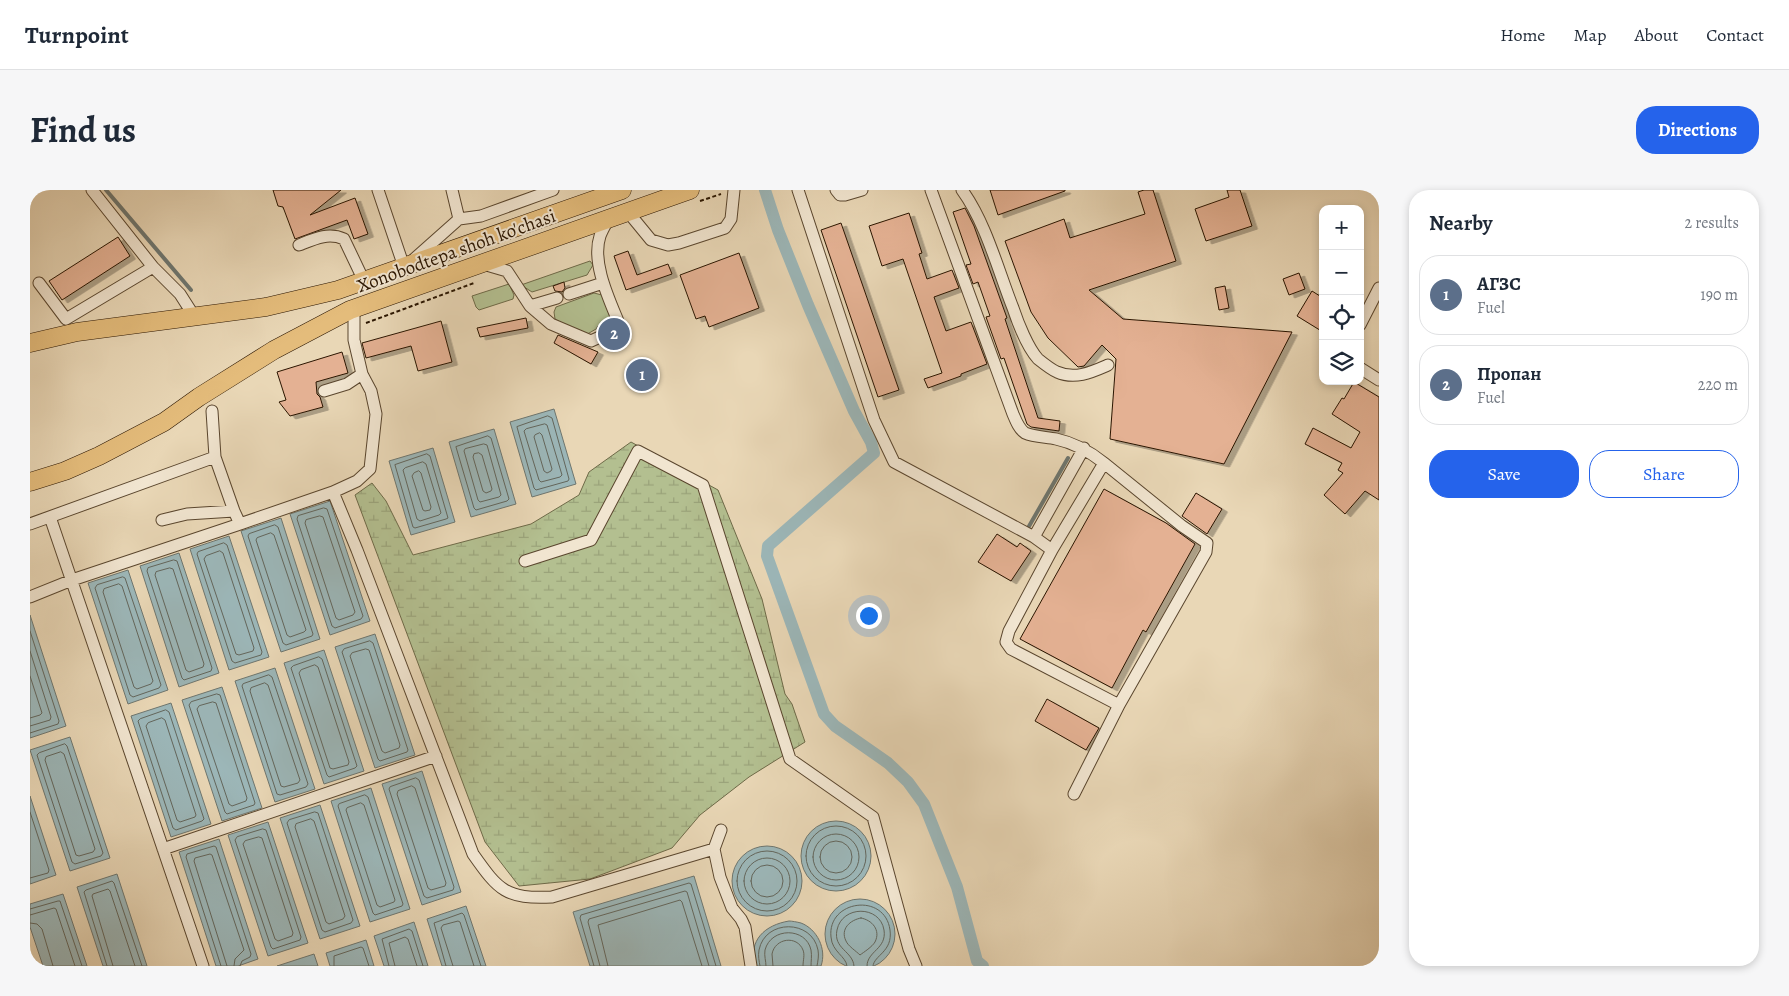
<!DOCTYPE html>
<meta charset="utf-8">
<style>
:root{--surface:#fff;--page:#f6f6f7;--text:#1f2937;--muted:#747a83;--line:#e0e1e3;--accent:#2563eb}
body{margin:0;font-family:Alegreya,serif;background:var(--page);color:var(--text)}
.controls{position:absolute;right:15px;top:15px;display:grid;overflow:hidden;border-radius:10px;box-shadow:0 2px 8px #0003}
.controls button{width:45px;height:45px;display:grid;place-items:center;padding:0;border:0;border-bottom:1px solid var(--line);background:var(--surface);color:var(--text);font:25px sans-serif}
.you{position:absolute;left:838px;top:425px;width:18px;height:18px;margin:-12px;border:4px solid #fff;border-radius:50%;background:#1a73e8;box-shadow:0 0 0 8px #1a73e833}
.badge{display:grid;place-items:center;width:32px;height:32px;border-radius:50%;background:var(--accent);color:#fff;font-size:16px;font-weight:700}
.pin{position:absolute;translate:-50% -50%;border:2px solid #fff;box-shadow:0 1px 5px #0006}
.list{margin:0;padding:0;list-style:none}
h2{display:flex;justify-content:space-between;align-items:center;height:65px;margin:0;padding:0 20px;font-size:21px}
h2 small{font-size:16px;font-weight:400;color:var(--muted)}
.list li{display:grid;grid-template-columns:32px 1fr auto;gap:15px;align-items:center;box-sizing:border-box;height:80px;margin:0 10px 10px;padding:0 10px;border:1px solid var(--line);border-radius:20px}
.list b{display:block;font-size:19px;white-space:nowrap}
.list p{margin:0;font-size:16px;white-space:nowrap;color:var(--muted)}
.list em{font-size:16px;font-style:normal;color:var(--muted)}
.actions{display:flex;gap:10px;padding:15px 20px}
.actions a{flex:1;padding:11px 0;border:1px solid var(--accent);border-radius:20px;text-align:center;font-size:18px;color:var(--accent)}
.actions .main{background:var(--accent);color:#fff}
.icon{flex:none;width:28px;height:28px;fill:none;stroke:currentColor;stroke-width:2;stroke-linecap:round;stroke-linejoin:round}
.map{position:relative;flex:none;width:1349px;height:776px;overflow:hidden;border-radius:20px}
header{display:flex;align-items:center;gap:30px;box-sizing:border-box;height:70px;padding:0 25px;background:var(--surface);border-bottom:1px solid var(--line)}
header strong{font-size:24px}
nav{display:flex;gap:28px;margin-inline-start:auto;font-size:18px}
.intro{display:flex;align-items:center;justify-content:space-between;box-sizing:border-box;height:120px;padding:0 30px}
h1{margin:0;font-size:35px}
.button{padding:12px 22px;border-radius:20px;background:var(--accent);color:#fff;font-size:18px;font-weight:700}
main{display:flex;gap:30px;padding:0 30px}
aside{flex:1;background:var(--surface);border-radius:20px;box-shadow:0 2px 8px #0003}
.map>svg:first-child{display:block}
</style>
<header>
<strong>Turnpoint</strong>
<nav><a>Home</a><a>Map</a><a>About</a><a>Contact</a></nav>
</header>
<div class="intro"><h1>Find us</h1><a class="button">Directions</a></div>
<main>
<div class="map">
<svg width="1349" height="776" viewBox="0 0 1349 776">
<defs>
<pattern id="wetland-marsh" width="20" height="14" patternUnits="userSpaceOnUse" patternTransform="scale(1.25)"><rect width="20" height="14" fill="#b3bf90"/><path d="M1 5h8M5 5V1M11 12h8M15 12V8" fill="none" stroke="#9aa37a"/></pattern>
<filter id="shadow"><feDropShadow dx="5.5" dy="3" stdDeviation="0" flood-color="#0004"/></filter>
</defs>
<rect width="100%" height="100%" fill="#e9d7b6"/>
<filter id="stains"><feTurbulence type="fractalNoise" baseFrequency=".004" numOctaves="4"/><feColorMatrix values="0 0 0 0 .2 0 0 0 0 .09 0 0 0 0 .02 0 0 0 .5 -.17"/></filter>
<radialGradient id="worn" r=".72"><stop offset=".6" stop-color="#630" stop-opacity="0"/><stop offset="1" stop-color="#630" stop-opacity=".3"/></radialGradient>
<path fill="#b3bf90" stroke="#6e6a48" d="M 560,71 L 563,75 L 557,85 L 502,102 L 491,95 Z
M 479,94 L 484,105 L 483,109 L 449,120 L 446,117 L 442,106 Z
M 564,103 L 576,106 L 582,125 L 578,132 L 554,146 L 525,129 L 524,122 L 526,117 Z"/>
<path fill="url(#wetland-marsh)" stroke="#6e6a48" d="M 601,252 L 688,300 L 732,409 L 755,504 L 762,514 L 775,552 L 719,587 L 670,625 L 642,658 L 560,689 L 489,696 L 455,652 L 325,305 L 342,293 L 356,311 L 383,365 L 501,334 L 549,305 L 559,282 Z"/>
<path fill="#9cb7b9" stroke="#6e766f" d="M 524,219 L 546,294 L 502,307 L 480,232 Z
M 464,239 L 486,314 L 441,327 L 419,252 Z
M 403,258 L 425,332 L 381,345 L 359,271 Z
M 300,311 L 340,431 L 300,445 L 260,324 Z
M 251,328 L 290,449 L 251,462 L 211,341 Z
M 199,346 L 239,467 L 199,480 L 160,359 Z
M 149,363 L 189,483 L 149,497 L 110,376 Z
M 98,380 L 138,500 L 98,514 L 58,393 Z
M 0,425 L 36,536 L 0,548 Z
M 345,444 L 385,565 L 345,578 L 305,457 Z
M 294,460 L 334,581 L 294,594 L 254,473 Z
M 245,478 L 285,599 L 245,612 L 205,491 Z
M 192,497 L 232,618 L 192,631 L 152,510 Z
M 141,513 L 181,634 L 141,647 L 101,526 Z
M 40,547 L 80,668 L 40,681 L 0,560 Z
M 392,581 L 431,702 L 392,715 L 352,594 Z
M 341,598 L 380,719 L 340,732 L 301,611 Z
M 0,606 L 26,685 L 0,694 Z
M 290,615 L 330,736 L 290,749 L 250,628 Z
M771 666a35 35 0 1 1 70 0a35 35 0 1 1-70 0Z
M 238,632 L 278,753 L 238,766 L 198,645 Z
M 189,649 L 228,769 L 208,776 L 186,776 L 149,662 Z
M702 691a35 35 0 1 1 70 0a35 35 0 1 1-70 0Z
M 87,684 L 117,776 L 73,776 L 47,697 Z
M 664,686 L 691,776 L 560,776 L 543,722 Z
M 33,704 L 57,776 L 13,776 L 0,737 L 0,714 Z
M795 744a35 35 0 1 1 70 0a35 35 0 1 1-70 0Z
M 436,716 L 456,776 L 412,776 L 397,729 Z
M 759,731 C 762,731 767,732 771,733 C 787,739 797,759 791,776 L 725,776 C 718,750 735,735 759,731 Z
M 384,732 L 398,776 L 354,776 L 344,746 Z
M 336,750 L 344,776 L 300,776 L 296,763 Z
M 284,764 L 288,776 L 247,776 Z"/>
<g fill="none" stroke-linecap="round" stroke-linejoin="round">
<path stroke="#63665c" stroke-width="1" d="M 518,226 L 522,228 L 539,289 L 538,291 L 506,300 L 504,298 L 487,237 Z
M 515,234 L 517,235 L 532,285 L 530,287 L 511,292 L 509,290 L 494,241 L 496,239 Z
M 510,243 L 512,245 L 522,279 L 521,281 L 517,283 L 514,281 L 504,247 L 505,245 Z
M 458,246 L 461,248 L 479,309 L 477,311 L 446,320 L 444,318 L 426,257 Z
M 454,254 L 457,255 L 471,305 L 469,307 L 450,312 L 448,310 L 434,261 L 435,259 Z
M 449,263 L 452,265 L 462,299 L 461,301 L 456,303 L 453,301 L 443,267 L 444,264 Z
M 397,264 L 400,266 L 418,328 L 416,329 L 385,338 L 383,337 L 365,275 Z
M 393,272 L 396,274 L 411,323 L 409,325 L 390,331 L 387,329 L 373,280 L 375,278 Z
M 389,281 L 391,283 L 401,317 L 400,320 L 395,321 L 393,320 L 382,286 L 384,283 Z
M 294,318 L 297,319 L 333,426 L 331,429 L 305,438 L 302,436 L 267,329 L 268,326 Z
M 290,326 L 293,327 L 325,422 L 323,425 L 309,430 L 306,428 L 275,333 L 276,330 Z
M 245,335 L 248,337 L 283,444 L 282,446 L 256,455 L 253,453 L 218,346 L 219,344 Z
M 241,343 L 244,345 L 276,440 L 274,442 L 260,447 L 257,445 L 226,350 L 227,348 Z
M 194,353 L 197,355 L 232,462 L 231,465 L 205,473 L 202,471 L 167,364 L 168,362 Z
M 190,361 L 193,363 L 224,458 L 223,461 L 209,465 L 206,464 L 174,369 L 176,366 Z
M 144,370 L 147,371 L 182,478 L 181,481 L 154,490 L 152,488 L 117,381 L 118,378 Z
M 140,378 L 143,379 L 174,474 L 173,477 L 159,482 L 156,480 L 125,385 L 126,382 Z
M 93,387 L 95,388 L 131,495 L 129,498 L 103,507 L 100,505 L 65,398 L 67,395 Z
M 89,394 L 92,396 L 123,491 L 121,494 L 107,499 L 104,497 L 73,402 L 74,399 Z
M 0,441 L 29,531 L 28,534 L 0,543
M 340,451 L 343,453 L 378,560 L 377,562 L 350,571 L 348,569 L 312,462 L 314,459 Z
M 336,459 L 339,460 L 370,555 L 369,558 L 355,563 L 352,561 L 320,466 L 322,463 Z
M 0,461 L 21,527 L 20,530 L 0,536
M 289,467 L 292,469 L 327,576 L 325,578 L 299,587 L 297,585 L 261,478 L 263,476 Z
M 285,475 L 288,477 L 319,572 L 318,575 L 303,579 L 300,578 L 269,483 L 271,480 Z
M 239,485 L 242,487 L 278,594 L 276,597 L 250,605 L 247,604 L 212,496 L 213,494 Z
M 0,486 L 12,523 L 10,525 L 0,528
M 235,493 L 238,495 L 270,590 L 268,593 L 254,597 L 251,596 L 220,501 L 221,498 Z
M 187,504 L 190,505 L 225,613 L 224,615 L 197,624 L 195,622 L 159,515 L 161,512 Z
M 183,512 L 186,513 L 217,608 L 216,611 L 202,616 L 199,614 L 167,519 L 169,516 Z
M 136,520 L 139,522 L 174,629 L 172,631 L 146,640 L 143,638 L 108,531 L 110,529 Z
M 132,528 L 135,530 L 166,625 L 165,627 L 150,632 L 147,630 L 116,536 L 118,533 Z
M 35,554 L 37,556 L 73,663 L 71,666 L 45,674 L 42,672 L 7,565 L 9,563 Z
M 31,562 L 34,564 L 65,659 L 63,662 L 49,666 L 46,665 L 15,570 L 16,567 Z
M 386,588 L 389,590 L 424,697 L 423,700 L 397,708 L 394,706 L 359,599 L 360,597 Z
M 382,596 L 385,598 L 416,693 L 415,696 L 401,700 L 398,698 L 367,604 L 368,601 Z
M 335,605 L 338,607 L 373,714 L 372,716 L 345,725 L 343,723 L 308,616 L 309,614 Z
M 331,613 L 334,615 L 365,710 L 364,712 L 350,717 L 347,715 L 316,620 L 317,618 Z
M 0,622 L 19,680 L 18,683 L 0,688
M 285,622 L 288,623 L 323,730 L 321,733 L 295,742 L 292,740 L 257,633 L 259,630 Z
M 281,629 L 284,631 L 315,726 L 313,729 L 299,734 L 296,732 L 265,637 L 266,634 Z
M776 666a30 30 0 1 1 60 0a30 30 0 1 1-60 0Z
M 233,639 L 236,640 L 271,747 L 270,750 L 243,759 L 241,757 L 205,650 L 207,647 Z
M783 667a23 23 0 1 1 46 0a23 23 0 1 1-46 0Z
M 229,647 L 232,648 L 263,743 L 262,746 L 248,751 L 245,749 L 213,654 L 215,651 Z
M790 667a16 16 0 1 1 32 0a16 16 0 1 1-32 0Z
M707 691a30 30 0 1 1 60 0a30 30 0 1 1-60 0Z
M714 691a23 23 0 1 1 46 0a23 23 0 1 1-46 0Z
M721 691a16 16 0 1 1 32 0a16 16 0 1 1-32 0Z
M 0,719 L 28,711 L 30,711 L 52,776
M 0,725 L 24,718 L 26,719 L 45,776
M 831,728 C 842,730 851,740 845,752 C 842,757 834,762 830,765 C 826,761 818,756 816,751 C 810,739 820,730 831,728 Z
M 0,733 L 7,734 L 12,739 L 23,776
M 77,776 L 54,702 L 56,700 L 82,691 L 84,693 L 112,776
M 83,776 L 62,706 L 63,704 L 78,699 L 80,701 L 105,776
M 191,776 L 156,667 L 157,664 L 184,656 L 186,657 L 221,764 L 220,767 L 212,771 L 210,776
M 197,776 L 164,671 L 165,668 L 180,664 L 182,665 L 214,760 L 205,769 L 204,776
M 304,776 L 304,766 L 331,757 L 333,758 L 339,776
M 359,776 L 352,749 L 379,739 L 382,741 L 393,776
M 365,776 L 359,753 L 375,747 L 378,749 L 387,776
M 416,776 L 404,733 L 432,723 L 434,725 L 451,776
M 423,776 L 411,738 L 413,735 L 428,731 L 430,732 L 444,776
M 564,776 L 550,728 L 551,725 L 659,693 L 661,694 L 686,776
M 570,776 L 558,732 L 559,729 L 655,701 L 657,702 L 679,776
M 578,776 L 568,735 L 650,710 L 652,712 L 672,776
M 730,776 C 729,771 728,766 729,760 C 735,729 782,729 788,760 C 789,765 788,771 787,776
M 736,776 C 736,771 734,766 735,760 C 741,737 776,737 781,760 C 782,766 781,771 781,776
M 743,776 C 743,772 742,768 742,764 C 745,748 767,745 773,760 C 775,765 773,770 773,776
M 817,776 C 816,766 802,762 801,747 C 797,710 855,702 860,740 C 863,762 844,765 843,776
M 824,776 C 823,761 803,759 807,740 C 812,715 850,715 854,740 C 857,759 837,761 837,776"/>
<path stroke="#6e766f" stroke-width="4" d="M 76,0 L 161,100
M 998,338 L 1038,268"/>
<path stroke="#9cb7b9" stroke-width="12" d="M 735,0 L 748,40 L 778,115 L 824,221 L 841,252 L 844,263 L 738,356 L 737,366 L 794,524 L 805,536 L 858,573 L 878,592 L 894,614 L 927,697 L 947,771 L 953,776"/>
</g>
<path fill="#e4b193" stroke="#2a1500" filter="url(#shadow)" d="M 243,0 L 311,0 L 280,25 L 325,8 L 338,44 L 324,49 L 317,30 L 265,49 L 253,17 L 248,16 Z
M 960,0 L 1035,0 L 1035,1 L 968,25 Z
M 1114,0 L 1123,0 L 1146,71 L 1059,100 L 1093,129 L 1262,142 L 1194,274 L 1080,249 L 1086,169 L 1072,155 L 1054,176 L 1048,177 L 1018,148 L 1001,122 L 975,51 L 1034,29 L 1040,48 L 1115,24 L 1108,2 Z
M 1197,0 L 1210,0 L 1222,36 L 1176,51 L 1165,19 L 1199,7 Z
M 935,18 L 944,36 L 977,128 L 975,129 L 1008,228 L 1030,231 L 1029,241 L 1001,237 L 997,234 L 974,168 L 971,169 L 956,127 L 960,126 L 948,92 L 943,94 L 936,75 L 941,74 L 923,22 Z
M 879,23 L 892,63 L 889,64 L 897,89 L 922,80 L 929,98 L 904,107 L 916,141 L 941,132 L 957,174 L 931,184 L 931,186 L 898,198 L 894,189 L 912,183 L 873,69 L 852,76 L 839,36 Z
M 811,33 L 869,200 L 848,207 L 791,40 Z
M 88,47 L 100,66 L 32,110 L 19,91 Z
M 598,61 L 607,85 L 638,74 L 642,84 L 596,100 L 584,66 Z
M 709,63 L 729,118 L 679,137 L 675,126 L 666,129 L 650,85 Z
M 1269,83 L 1275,99 L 1259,105 L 1253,89 Z
M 534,92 L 535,98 L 532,102 L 525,101 L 523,96 Z
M 1195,96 L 1199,118 L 1189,120 L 1185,98 Z
M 1282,101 L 1293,108 L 1293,142 L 1267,126 Z
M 496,128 L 498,138 L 450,147 L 447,138 Z
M 579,130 L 581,134 L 579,139 L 580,143 L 584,146 L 591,147 L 577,154 L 576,152 L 579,147 L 579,142 L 573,139 L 568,139 L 567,137 Z
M 411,131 L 422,172 L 388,181 L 381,156 L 336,168 L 332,153 Z
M 528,145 L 568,162 L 561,174 L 524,153 Z
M 312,162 L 318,183 L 286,192 L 287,204 L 290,207 L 293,217 L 260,226 L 249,212 L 256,210 L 247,182 Z
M 1324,192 L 1349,207 L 1349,310 L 1335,301 L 1315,324 L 1294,305 L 1313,283 L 1308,280 L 1312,273 L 1275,254 L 1283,238 L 1321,258 L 1330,242 L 1302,224 L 1312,208 L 1314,209 Z
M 1074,299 L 1136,333 L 1165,354 L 1116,442 L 1113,440 L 1082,498 L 990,449 Z
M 1166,303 L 1192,319 L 1177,344 L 1152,326 Z
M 967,344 L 987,357 L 990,353 L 1001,361 L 981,391 L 948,372 Z
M 1017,509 L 1069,538 L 1056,560 L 1005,531 Z"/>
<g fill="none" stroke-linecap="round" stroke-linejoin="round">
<defs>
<path id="minor" d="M 62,0 L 123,77 L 150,104 L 164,126
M 348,0 L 374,77
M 768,0 L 836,206 L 844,230 L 864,272 L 1004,347 L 1022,360 L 1074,273 C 1059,261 1045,253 1026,249 C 1017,247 1004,247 995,243 C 989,239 986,231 983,224 L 901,0
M 806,0 L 810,5 L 815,5 L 832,0
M 932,0 C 956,33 968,80 983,118 C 988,133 998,158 1008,169 C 1013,173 1022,180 1027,182 C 1045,190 1062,182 1078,175
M 598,22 L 621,50 L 638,55 L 649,53 L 695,38 L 701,29 L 704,0
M 579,28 C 576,34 572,40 570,46 C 561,73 580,111 590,136 L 586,139
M 429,29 L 451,26 L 523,0
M 269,55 C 284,49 298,42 314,49 L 334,91
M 384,69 L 429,29 L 422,0
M 453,74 L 477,81 L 500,116 L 521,134 L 561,151 L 572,146
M 9,93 L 36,129 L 123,77
M 539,104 L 573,93
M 500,116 L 527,108
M 1330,135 L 1349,98
M 1330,178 L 1349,190
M 294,201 L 317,194 L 332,184 L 324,150 L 324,119
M 182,221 L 185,267 L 204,321 L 210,334 L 303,302 L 327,360 L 443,664 C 469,701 476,709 522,707 L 684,659
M 303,302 L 327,291 L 340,279 L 346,224 L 341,201 L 332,184
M 20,327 L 173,776
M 132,330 L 157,324 L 204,321
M 0,334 L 185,267
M 1004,347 L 1054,258
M 1022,360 L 979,441 L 976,452 L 981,459 L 1089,515
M 495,371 L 561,350 L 608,261 L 673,295 L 760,569 L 843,627 L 879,759 L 886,776
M 0,407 L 42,390 L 210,334
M 1044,604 L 1089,515 L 1176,362 L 1177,353 L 1152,336 L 1074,273
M 691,640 L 684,659 L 690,687 L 702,718 L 711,729 L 715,737 L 721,776
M 133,659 L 406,566"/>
<path id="highway" d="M 0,153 L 47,142 L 236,117 L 308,100 L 592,0
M 0,292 L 35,281 L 69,266 L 134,232 L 169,207 L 244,160 L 320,120 L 660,0"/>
</defs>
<use href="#minor" stroke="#5a462e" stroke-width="13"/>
<use href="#highway" stroke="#2a1500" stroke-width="19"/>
<path stroke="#2a1500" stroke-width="2" stroke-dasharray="4 2.5" stroke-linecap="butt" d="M 670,11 L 691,4
M 336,133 L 444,93"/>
<use href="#minor" stroke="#f1e5d0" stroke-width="11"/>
<use href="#highway" stroke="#e4bc7b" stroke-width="18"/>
</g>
<g text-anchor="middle" stroke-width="4" stroke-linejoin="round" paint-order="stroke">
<g font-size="19" fill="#2a1500" stroke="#f1e5d0">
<text transform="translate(426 60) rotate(-20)" y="7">Xonobodtepa shoh ko'chasi</text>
</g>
</g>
<rect width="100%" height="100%" filter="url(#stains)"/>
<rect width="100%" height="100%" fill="url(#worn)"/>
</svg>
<div class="controls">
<button>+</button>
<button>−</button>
<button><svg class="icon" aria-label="locate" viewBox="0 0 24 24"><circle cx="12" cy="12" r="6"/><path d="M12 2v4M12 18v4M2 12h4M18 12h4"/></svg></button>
<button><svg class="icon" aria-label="layers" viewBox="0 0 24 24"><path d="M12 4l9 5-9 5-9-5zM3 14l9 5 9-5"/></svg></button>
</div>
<div class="you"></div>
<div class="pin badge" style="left:612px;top:185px;background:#5c6f8a">1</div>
<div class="pin badge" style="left:584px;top:144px;background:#5c6f8a">2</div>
</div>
<aside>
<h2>Nearby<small>2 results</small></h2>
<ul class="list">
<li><span class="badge" style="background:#5c6f8a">1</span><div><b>АГЗС</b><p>Fuel</p></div><em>190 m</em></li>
<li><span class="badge" style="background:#5c6f8a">2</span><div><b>Пропан</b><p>Fuel</p></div><em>220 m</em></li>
</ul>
<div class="actions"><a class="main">Save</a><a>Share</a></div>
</aside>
</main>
